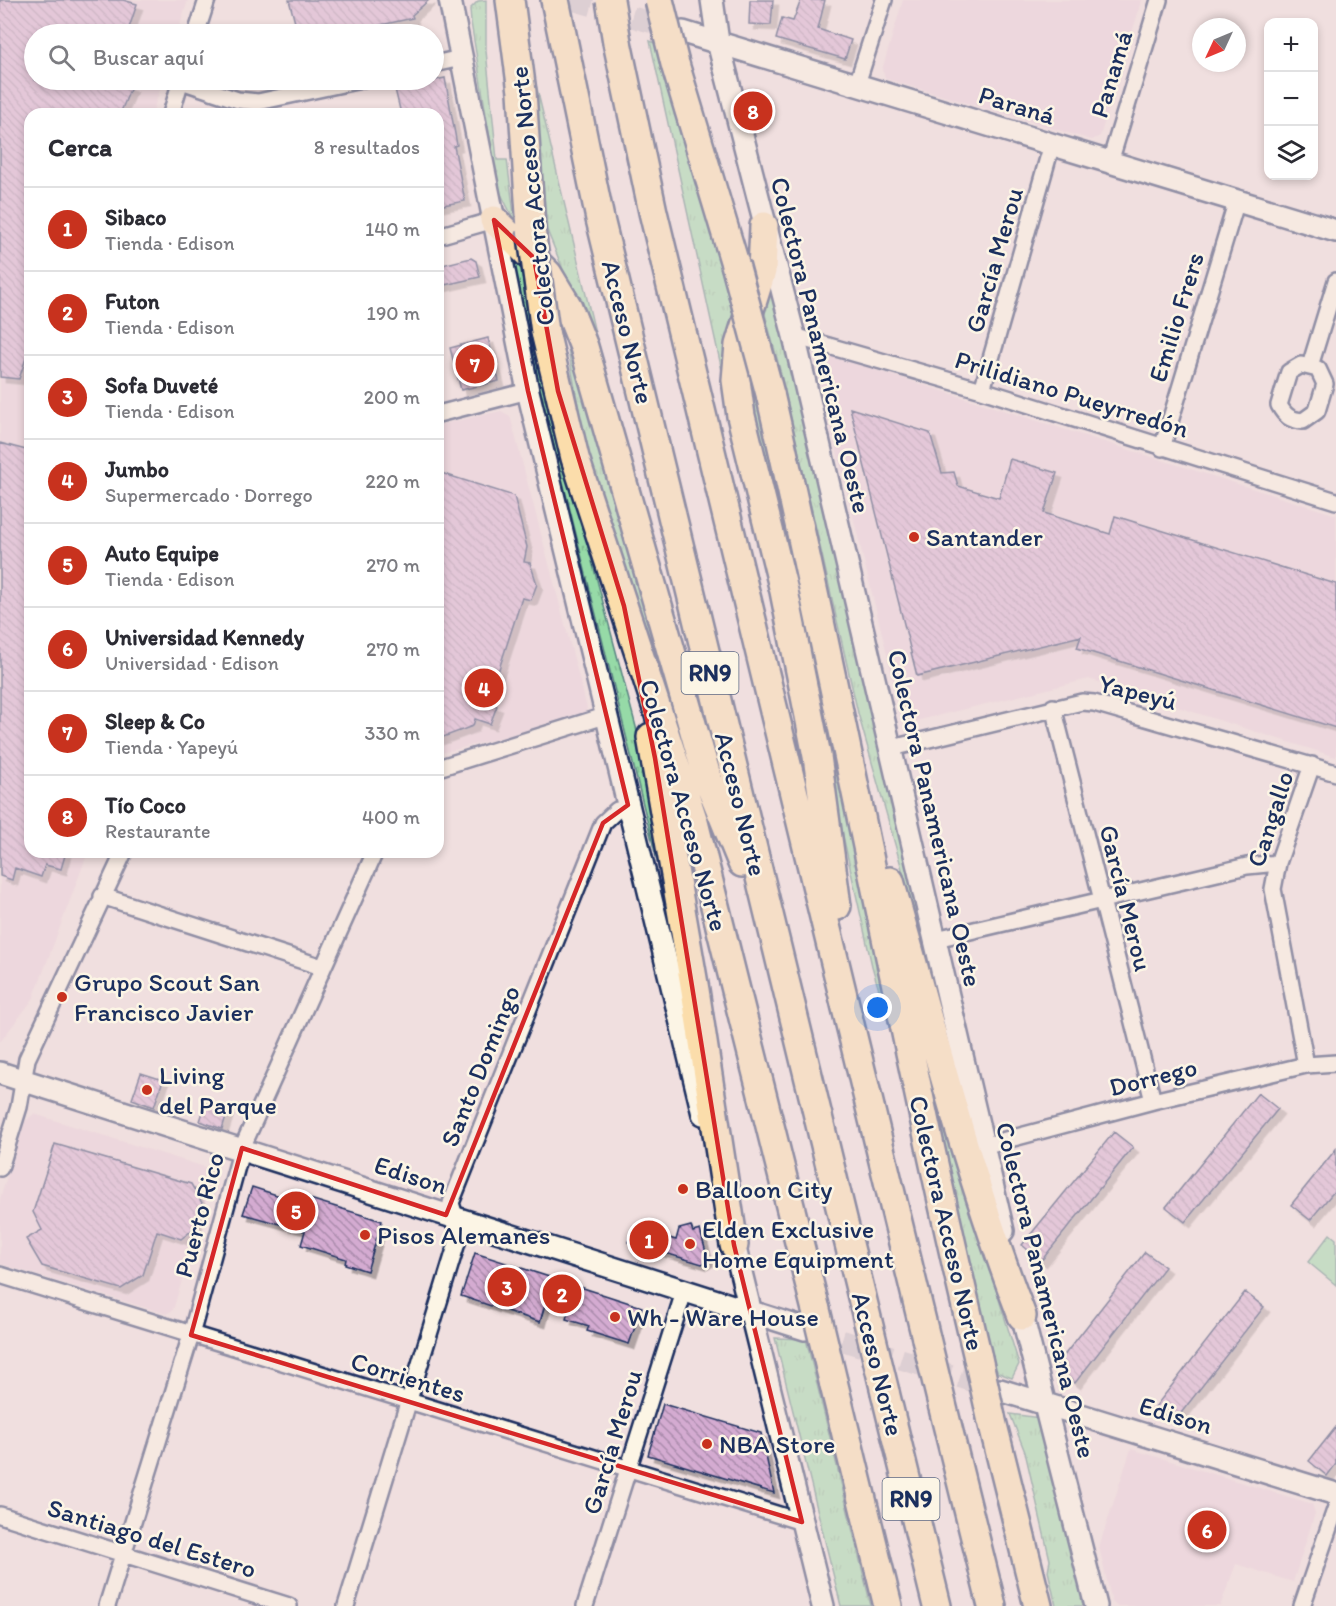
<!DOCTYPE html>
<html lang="es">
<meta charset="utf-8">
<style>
:root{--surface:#fff;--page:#f2f2f3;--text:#2b2b33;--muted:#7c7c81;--line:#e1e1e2;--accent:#c8321e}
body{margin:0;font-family:Itim,sans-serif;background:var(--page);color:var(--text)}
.controls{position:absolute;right:18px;top:18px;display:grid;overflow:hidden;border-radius:12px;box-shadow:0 3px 9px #0003}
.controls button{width:54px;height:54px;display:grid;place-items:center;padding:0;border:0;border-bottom:2px solid var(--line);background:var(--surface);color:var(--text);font:30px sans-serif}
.compass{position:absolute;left:1192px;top:18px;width:54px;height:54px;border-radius:50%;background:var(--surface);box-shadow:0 3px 9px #0003;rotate:226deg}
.you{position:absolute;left:878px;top:1008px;width:21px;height:21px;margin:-15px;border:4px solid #fff;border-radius:50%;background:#1a73e8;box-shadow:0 0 0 9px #1a73e833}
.badge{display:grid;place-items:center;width:39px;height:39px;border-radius:50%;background:var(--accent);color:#fff;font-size:20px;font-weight:700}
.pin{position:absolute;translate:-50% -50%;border:3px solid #fff;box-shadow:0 2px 6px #0006}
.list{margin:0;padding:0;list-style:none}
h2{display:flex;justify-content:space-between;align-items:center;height:78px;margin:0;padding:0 24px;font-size:26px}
h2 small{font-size:20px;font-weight:400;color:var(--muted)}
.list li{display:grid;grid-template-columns:39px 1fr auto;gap:18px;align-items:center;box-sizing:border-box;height:84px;padding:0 24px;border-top:2px solid var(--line)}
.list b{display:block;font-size:22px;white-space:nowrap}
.list p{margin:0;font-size:20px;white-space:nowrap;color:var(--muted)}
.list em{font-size:20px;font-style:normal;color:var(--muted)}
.icon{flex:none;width:33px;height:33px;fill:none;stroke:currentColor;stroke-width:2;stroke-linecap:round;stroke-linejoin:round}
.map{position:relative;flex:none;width:1336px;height:1606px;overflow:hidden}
.search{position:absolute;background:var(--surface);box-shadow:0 3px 9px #0003;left:24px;top:24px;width:420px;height:66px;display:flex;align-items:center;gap:15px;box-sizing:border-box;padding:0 21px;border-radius:33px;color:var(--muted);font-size:22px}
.panel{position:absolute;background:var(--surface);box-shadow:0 3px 9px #0003;left:24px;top:108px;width:420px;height:750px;border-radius:18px}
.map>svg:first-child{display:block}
</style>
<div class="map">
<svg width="1336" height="1606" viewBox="0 0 1336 1606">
<defs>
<pattern id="grass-tufts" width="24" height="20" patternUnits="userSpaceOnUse" patternTransform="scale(1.5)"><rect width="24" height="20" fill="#96daa7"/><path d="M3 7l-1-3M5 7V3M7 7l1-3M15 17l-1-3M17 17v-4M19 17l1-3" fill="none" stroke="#81bb92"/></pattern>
<pattern id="building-back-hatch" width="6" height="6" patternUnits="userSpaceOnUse" patternTransform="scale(1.5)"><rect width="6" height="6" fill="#d4abd1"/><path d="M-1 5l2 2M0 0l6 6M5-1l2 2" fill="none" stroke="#ab8cad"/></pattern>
<filter id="shadow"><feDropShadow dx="5.5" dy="5.5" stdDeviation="0" flood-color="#0004"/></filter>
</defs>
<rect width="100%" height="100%" fill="#f0dfdf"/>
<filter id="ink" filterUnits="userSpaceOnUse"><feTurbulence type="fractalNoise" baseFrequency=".0167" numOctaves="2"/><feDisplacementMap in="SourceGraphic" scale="12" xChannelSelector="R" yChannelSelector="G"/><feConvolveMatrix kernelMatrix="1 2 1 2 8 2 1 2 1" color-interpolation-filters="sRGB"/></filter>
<g filter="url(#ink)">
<path fill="#e8cfdb" d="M 0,0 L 188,0 L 177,34 L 34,34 L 34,80 L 163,80 L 152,114 L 30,114 L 30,852 L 88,852 L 33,999 L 0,1042 Z
M 903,0 L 1142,0 L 1100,136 L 1092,140 L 886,79 L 882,70 Z
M 819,352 L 1336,515 L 1336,757 L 1089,679 L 911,722 L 902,715 L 814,358 Z
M 501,411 L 510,416 L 587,708 L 583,717 L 438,754 L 438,425 Z
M 34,1114 L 208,1168 L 213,1177 L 173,1310 L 166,1314 L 0,1264 L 0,1199 L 24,1122 Z
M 1131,1449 L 1312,1504 L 1315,1513 L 1293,1582 L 1236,1564 L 1220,1606 L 1118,1606 L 1112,1602 L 1099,1547 Z"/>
<path fill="url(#grass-tufts)" stroke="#588482" stroke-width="1.5" d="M 486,0 L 486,51 L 497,160 L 507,160 L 515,222 L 498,188 L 471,22 L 470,9 L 478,1 Z
M 650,41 L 657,44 L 736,321 L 726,389 Z
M 534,76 L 621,442 L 579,309 L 547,230 Z
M 504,244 L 522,253 L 553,414 L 636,727 L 679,949 Z
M 775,282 L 973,1121 L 858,713 L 779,366 L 763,307 Z
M 563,321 L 708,827 L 585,444 Z
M 748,362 L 815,645 L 902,1070 L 872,966 L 752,427 Z
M 917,1035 L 1019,1364 L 1012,1378 L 996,1372 Z
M 775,1338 L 806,1339 L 871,1606 L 841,1606 Z
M 1010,1414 L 1040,1418 L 1087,1606 L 1056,1606 L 1048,1571 L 1050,1560 L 1025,1452 Z"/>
<path fill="#96daa7" stroke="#588482" stroke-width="1.5" d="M 1330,1234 L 1336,1239 L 1336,1285 L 1308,1262 Z"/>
<path fill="url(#building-back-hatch)" stroke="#1b2f5e" stroke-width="1.5" filter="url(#shadow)" d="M 0,0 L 123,0 L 137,4 L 127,34 L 34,34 L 34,80 L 114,80 L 113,82 L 131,87 L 120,114 L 30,114 L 30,346 L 19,379 L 0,377 Z
M 289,0 L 429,0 L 412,15 L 413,18 L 340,34 L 298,34 Z
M 750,0 L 773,0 L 771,25 L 749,24 Z
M 801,0 L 825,0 L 818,29 L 851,40 L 845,59 L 776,39 L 782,18 L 793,21 Z
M 445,78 L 457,145 L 454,146 L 465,201 L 438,206 L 438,114 L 401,114 L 395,89 Z
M 471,258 L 476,261 L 480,277 L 440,286 L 438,266 Z
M 488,338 L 499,381 L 461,390 L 450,348 Z
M 850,408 L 930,433 L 942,473 L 954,472 L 958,486 L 999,498 L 1010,459 L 1057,473 L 1044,513 L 1110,534 L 1115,516 L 1336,584 L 1336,728 L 1077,648 L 1081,636 L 917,676 Z
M 0,443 L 30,451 L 30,852 L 66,852 L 61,869 L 45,865 L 41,877 L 15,868 L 12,880 L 0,876 Z
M 438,472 L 514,496 L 527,547 L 524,562 L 530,563 L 537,584 L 531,600 L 522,598 L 488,703 L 497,706 L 490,724 L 475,719 L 473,726 L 438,739 Z
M 141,1073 L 163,1080 L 154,1107 L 132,1099 Z
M 1258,1093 L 1278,1109 L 1185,1222 L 1166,1207 Z
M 206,1103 L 228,1110 L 222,1129 L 200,1121 Z
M 1114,1132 L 1133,1147 L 1041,1261 L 1022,1245 Z
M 55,1144 L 191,1184 L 202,1203 L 195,1228 L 181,1239 L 157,1231 L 143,1275 L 121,1289 L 42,1266 L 26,1239 L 42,1230 L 33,1212 Z
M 1336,1149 L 1336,1189 L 1310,1220 L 1291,1205 Z
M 252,1187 L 286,1198 L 287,1192 L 382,1221 L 367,1271 L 345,1264 L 346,1259 L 301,1245 L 305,1231 L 243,1214 Z
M 691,1226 L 693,1232 L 700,1230 L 708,1260 L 702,1264 L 628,1242 L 633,1227 L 676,1240 L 679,1229 Z
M 1145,1252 L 1165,1267 L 1075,1383 L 1055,1367 Z
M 475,1253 L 642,1307 L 629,1344 L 587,1331 L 589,1326 L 566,1319 L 569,1309 L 546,1301 L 540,1322 L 461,1296 Z
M 1245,1292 L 1264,1307 L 1174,1422 L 1155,1407 Z
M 663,1404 L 761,1433 L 774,1493 L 648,1455 Z
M 1336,1427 L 1336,1464 L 1327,1476 L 1309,1461 Z"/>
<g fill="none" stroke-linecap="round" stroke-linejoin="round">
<path stroke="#c5bcc5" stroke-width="21" stroke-dasharray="21 10" stroke-linecap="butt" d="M 572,0 L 678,30
M 812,1331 L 996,1389"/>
<defs>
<path id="street" d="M 196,34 L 207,0
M 434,64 L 461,58
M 181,81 L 238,100 L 258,102 L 361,80
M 857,84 L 884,0
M 171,114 L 181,80
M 1110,162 L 1159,0
M 438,236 L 494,220
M 794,336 L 982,390 L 1336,501
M 1301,365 L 1318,369 L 1325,384 L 1317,411 L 1303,421 C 1290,420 1285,416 1279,405 L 1289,372 Z
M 1310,366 L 1336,281
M 982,390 L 1052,144
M 438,414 L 528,391
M 1162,448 L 1237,200
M 1053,707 L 1153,1101
M 892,748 L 1082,702 L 1094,703 L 1336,773
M 438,768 L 608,715
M 102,896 L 322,967
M 936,939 L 1247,866 L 1278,863
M 1306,1065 L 1273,889 L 1278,863 L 1312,765
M 983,1146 L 1153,1101 L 1306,1065 L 1336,1063
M 0,1168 L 19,1107 L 27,1059 L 124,852
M 0,1275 L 802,1522
M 0,1515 L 289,1606
M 107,1606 L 191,1335 L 242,1148 L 375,852
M 346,1606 L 460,1233 L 451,1203 L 603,823 L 617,810 L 623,810 L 631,818
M 585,1606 L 684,1292
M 1302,1606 L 1336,1507"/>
<path id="secondary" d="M 450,0 L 528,391 L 703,1114
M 712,0 L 718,42 L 794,336 L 1003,1231
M 683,32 L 1336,231
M 0,1073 L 805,1329
M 731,1232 L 823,1606
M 1019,1303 L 1096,1606
M 1000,1390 L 1336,1494"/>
<path id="highway" d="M 510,0 L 522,92 L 531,229
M 555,0 L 600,219 L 868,1322
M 617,42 L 653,212 L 926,1338
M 675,64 L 735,264
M 494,220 L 548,274 L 568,307 L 584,347 L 708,780 L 742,863
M 764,226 L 762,271 L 739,345 L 736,380 L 741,416 L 784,591 L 817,756 L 837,906
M 545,332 L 575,458 L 694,822 L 816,1310
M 770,394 C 844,715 902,1038 978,1358
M 651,737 L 695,990 L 734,1245
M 890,881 C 931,1026 967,1174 1022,1316
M 833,1381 L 888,1606
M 885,1392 L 937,1606
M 942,1404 L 992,1606
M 991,1417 L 1038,1606"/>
</defs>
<use href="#street" stroke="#1b2f5e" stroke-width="20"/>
<use href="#secondary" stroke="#1b2f5e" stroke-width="26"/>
<use href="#highway" stroke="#1b2f5e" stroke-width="32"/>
<use href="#street" stroke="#fcf5e5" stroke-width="15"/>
<use href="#secondary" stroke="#fcf5e5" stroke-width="21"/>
<use href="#highway" stroke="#fbddab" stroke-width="27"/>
<defs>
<path id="highway-bridge" d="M 610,0 L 617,42
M 659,0 L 675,64
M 531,229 L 545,332
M 735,264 L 770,394
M 816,1310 L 833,1381
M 868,1322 L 885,1392
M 926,1338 L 942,1404
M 978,1358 L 991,1417"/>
</defs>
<use href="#highway-bridge" stroke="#1b2f5e" stroke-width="32" stroke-linecap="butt"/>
<use href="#highway-bridge" stroke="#fbddab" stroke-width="27"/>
</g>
</g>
<path d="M0 0H1336V1606H0ZM 494,220 L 534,258 L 558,391 L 624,606 L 655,758 L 734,1245 L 802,1522 L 191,1335 L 242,1148 L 446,1215 L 603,823 L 628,805 L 528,391 Z" fill="#f0dfdf" fill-opacity=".55" fill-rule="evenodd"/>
<path fill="none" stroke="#d62828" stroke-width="4.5" stroke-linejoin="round" d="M 494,220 L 534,258 L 558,391 L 624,606 L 655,758 L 734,1245 L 802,1522 L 191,1335 L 242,1148 L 446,1215 L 603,823 L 628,805 L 528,391 Z"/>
<g fill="#c8321e" stroke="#fcf5e5" stroke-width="2">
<circle cx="914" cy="537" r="6"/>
<circle cx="62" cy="997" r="6"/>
<circle cx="147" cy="1090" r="6"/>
<circle cx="683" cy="1189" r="6"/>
<circle cx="365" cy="1235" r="6"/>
<circle cx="690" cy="1244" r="6"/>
<circle cx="615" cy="1317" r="6"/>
<circle cx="707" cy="1444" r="6"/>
</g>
<g text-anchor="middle" stroke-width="5" stroke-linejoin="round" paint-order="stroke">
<g fill="#fcf5e5" stroke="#5e6a86" stroke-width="1.5">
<rect x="681.5" y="652" width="57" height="42" rx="4.5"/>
<rect x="882.5" y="1478" width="57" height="42" rx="4.5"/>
</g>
<g font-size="24" font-weight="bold" fill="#1b2f5e">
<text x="710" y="681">RN9</text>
<text x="911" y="1507">RN9</text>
</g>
<g font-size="26" fill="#1b2f5e" stroke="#fcf5e5">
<text transform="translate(1111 74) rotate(-73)" y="9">Panamá</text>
<text transform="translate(1017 105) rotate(17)" y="9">Paraná</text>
<text transform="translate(532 196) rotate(-96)" y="9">Colectora Acceso Norte</text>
<text transform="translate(994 260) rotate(-74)" y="9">García Merou</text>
<text transform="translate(1176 317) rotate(-73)" y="9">Emilio Frers</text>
<text transform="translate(628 332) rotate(76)" y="9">Acceso Norte</text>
<text transform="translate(821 345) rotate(76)" y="9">Colectora Panamericana Oeste</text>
<text transform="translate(1072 394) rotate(17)" y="9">Prilidiano Pueyrredón</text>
<text transform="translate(1138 692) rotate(14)" y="9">Yapeyú</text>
<text transform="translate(741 804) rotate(76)" y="9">Acceso Norte</text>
<text transform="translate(684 805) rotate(74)" y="9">Colectora Acceso Norte</text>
<text transform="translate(935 818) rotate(77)" y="9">Colectora Panamericana Oeste</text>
<text transform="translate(1270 819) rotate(-72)" y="9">Cangallo</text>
<text transform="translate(1126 898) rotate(76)" y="9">García Merou</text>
<text transform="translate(480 1066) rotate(-68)" y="9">Santo Domingo</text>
<text transform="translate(1153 1077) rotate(-14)" y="9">Dorrego</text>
<text transform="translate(411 1175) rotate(18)" y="9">Edison</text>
<text transform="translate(199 1215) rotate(-75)" y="9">Puerto Rico</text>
<text transform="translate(947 1223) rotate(77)" y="9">Colectora Acceso Norte</text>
<text transform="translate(1046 1290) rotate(76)" y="9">Colectora Panamericana Oeste</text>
<text transform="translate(878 1364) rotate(76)" y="9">Acceso Norte</text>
<text transform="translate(408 1377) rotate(17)" y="9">Corrientes</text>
<text transform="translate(1176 1415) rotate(17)" y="9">Edison</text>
<text transform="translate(612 1442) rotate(-73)" y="9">García Merou</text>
<text transform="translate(152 1538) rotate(17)" y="9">Santiago del Estero</text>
</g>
<g font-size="26" fill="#1b2f5e" stroke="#fcf5e5" text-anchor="start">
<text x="926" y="546">Santander</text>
<text x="74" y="991">Grupo Scout San<tspan x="74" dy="30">Francisco Javier</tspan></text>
<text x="159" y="1084">Living<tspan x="159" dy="30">del Parque</tspan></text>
<text x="695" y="1198">Balloon City</text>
<text x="702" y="1238">Elden Exclusive<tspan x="702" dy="30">Home Equipment</tspan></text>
<text x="377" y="1244">Pisos Alemanes</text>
<text x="627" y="1326">Wh - Ware House</text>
<text x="719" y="1453">NBA Store</text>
</g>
</g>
</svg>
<div class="controls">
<button>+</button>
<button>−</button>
<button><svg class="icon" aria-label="layers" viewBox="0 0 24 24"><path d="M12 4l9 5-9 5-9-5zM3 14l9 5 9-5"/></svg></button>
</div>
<svg class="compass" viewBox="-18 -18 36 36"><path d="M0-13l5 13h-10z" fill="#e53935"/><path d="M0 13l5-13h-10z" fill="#7c7c81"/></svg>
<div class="you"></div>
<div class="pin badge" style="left:649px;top:1240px">1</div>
<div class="pin badge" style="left:562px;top:1294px">2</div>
<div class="pin badge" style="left:507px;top:1287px">3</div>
<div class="pin badge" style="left:484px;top:688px">4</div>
<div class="pin badge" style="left:296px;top:1211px">5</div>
<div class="pin badge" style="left:1207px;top:1530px">6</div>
<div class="pin badge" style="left:475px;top:364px">7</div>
<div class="pin badge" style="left:753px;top:111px">8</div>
<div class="search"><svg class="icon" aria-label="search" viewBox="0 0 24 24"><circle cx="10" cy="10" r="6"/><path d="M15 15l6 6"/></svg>Buscar aquí</div>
<section class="panel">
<h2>Cerca<small>8 resultados</small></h2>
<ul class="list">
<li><span class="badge">1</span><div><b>Sibaco</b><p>Tienda · Edison</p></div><em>140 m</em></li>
<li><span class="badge">2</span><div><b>Futon</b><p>Tienda · Edison</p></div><em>190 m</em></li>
<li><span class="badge">3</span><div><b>Sofa Duveté</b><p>Tienda · Edison</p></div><em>200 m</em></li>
<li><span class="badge">4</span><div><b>Jumbo</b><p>Supermercado · Dorrego</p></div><em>220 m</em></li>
<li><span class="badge">5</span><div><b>Auto Equipe</b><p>Tienda · Edison</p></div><em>270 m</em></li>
<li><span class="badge">6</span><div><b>Universidad Kennedy</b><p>Universidad · Edison</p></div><em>270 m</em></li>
<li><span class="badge">7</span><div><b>Sleep &amp; Co</b><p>Tienda · Yapeyú</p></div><em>330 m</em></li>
<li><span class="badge">8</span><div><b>Tío Coco</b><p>Restaurante</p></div><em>400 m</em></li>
</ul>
</section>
</div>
